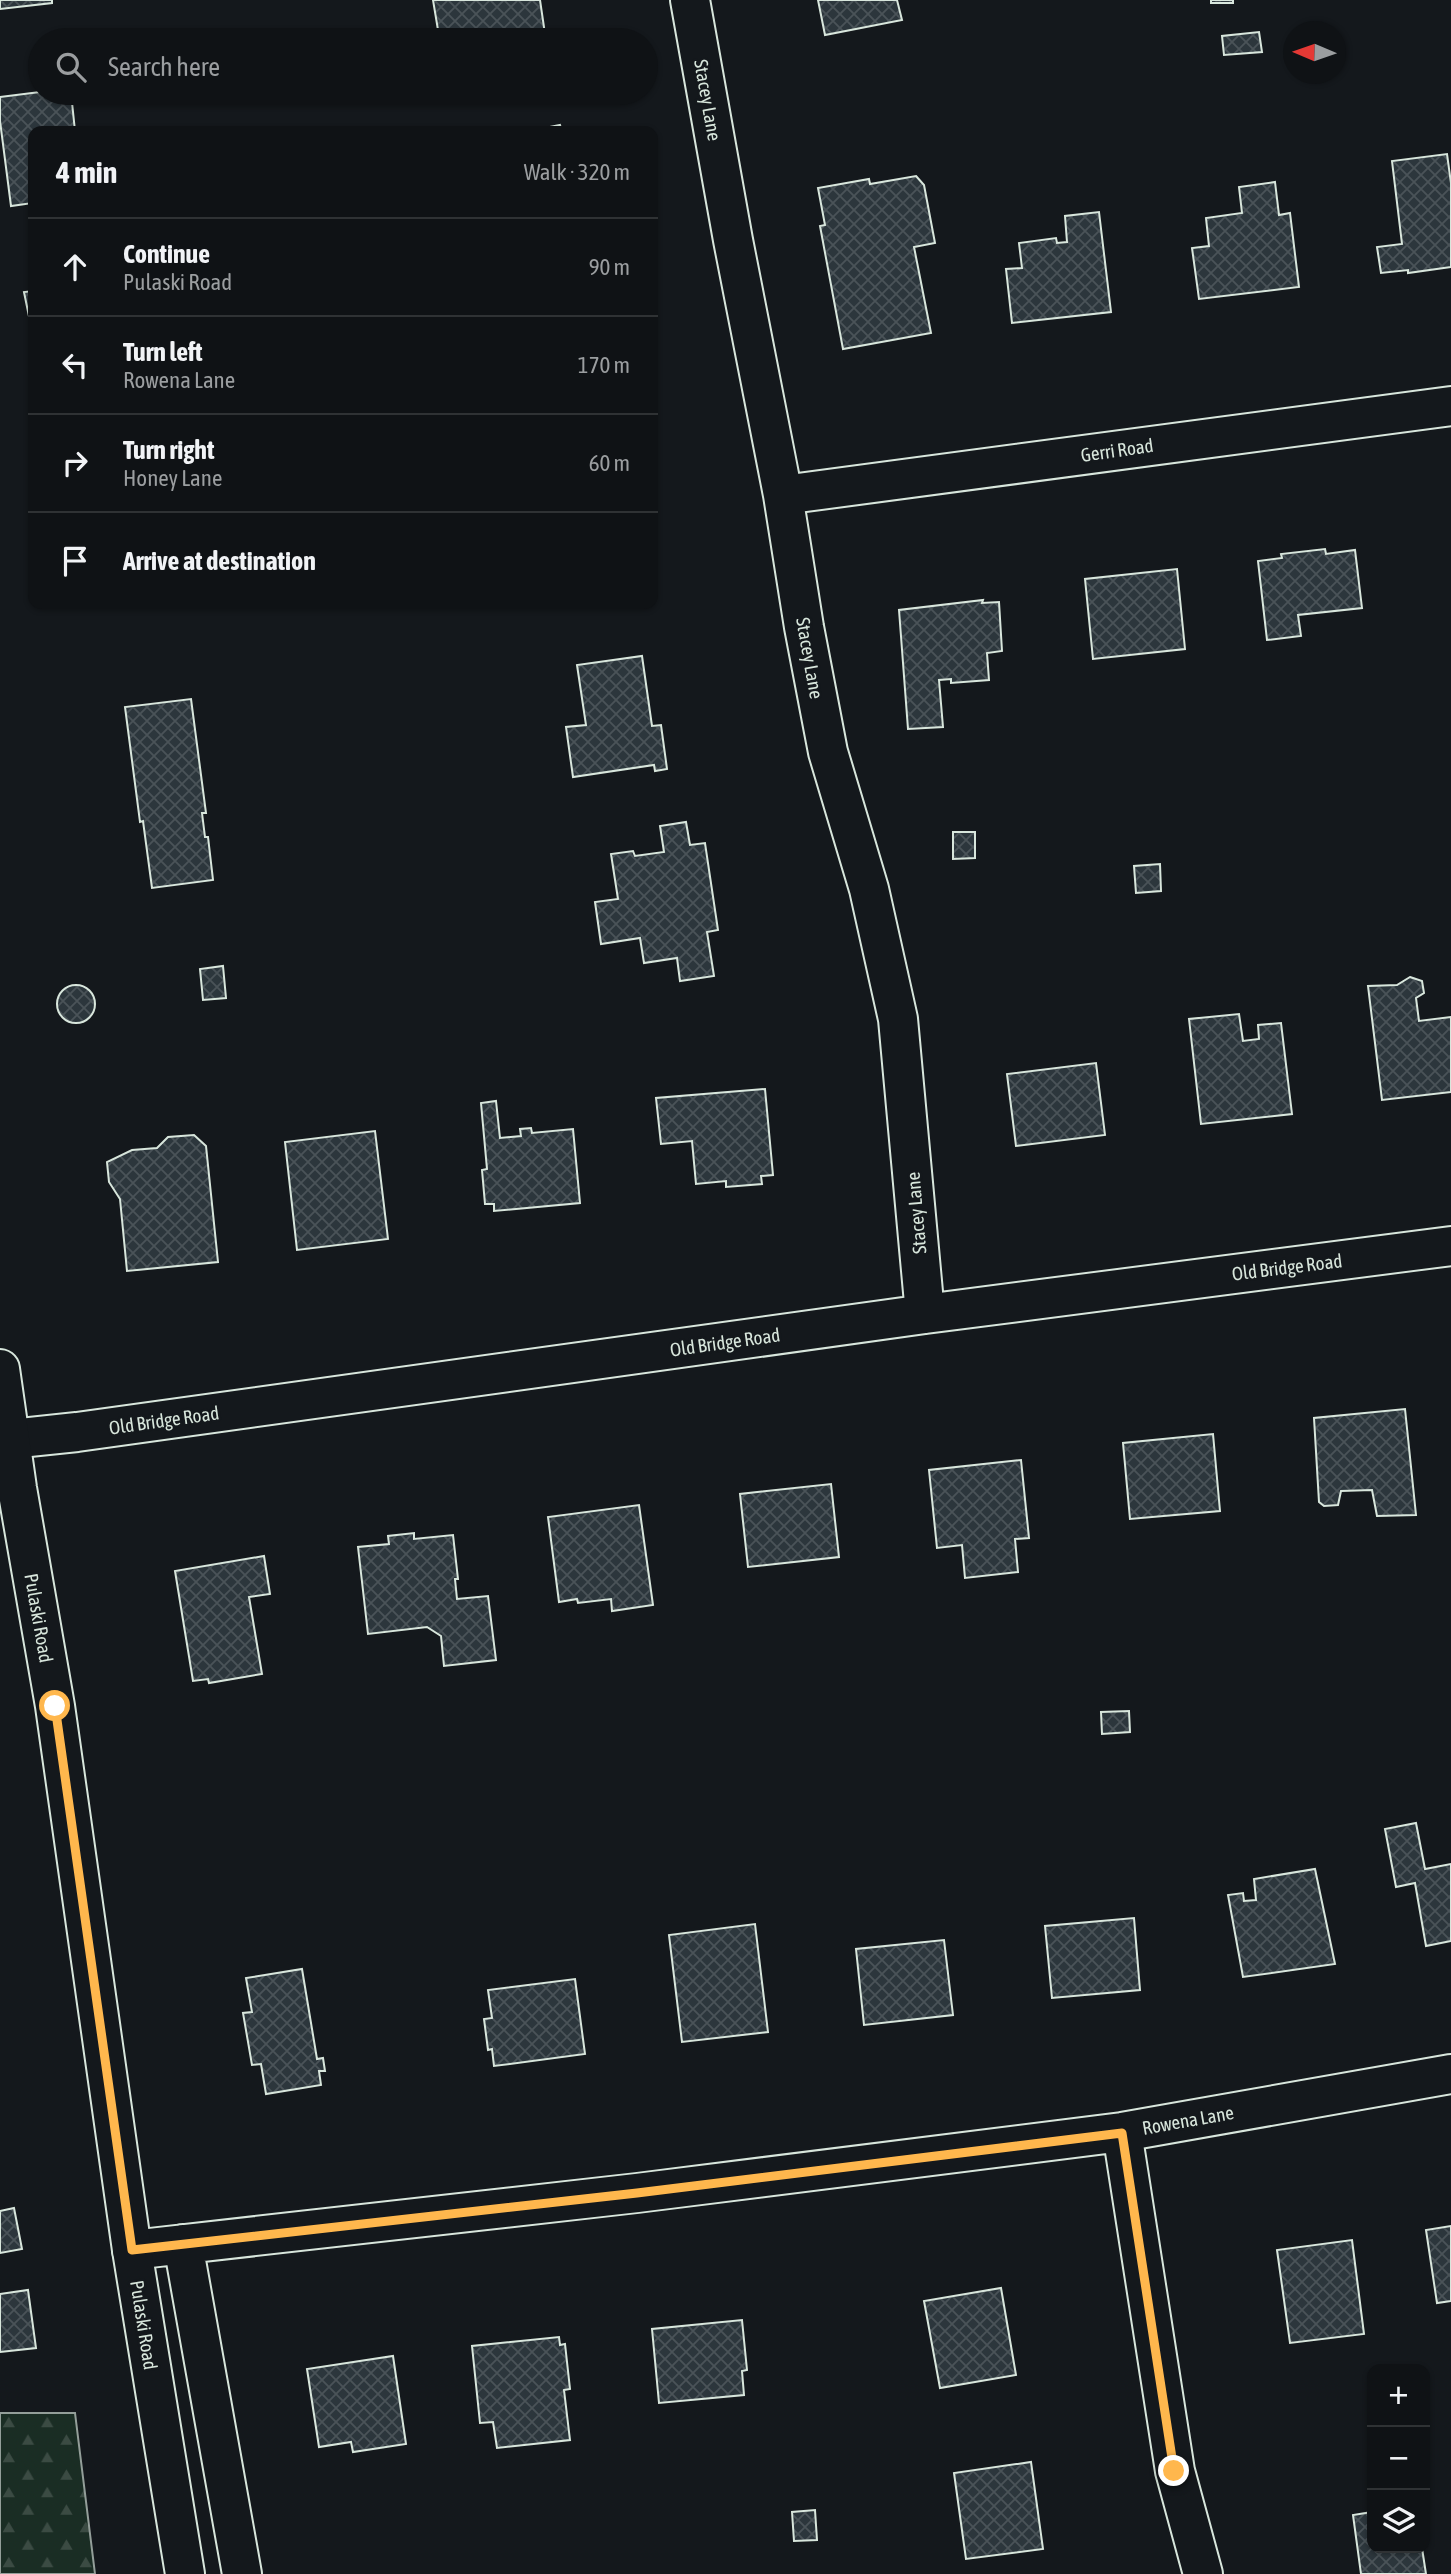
<!DOCTYPE html>
<meta charset="utf-8">
<style>
:root{--surface:#0f1215;--page:#181b1e;--text:#f1f3f6;--muted:#9b9ea0;--line:#2f3234}
body{margin:0;font-family:"Asap Condensed",sans-serif;background:var(--page);color:var(--text)}
.controls{position:absolute;right:21px;bottom:21px;display:grid;overflow:hidden;border-radius:14px;box-shadow:0 2px 5px #0004}
.controls button{width:63px;height:63px;display:grid;place-items:center;padding:0;border:0;border-bottom:2px solid var(--line);background:var(--surface);color:var(--text);font:35px sans-serif}
.compass{position:absolute;left:1283px;top:21px;width:63px;height:63px;border-radius:50%;background:var(--surface);box-shadow:0 2px 5px #0004;rotate:272deg}
.stop{position:absolute;width:21px;height:21px;margin:-16px;border:5px solid #ffb74d;border-radius:50%;background:#fff}
.stop.end{background:#ffb74d;border-color:#fff;box-shadow:0 2px 7px #0008}
.list{margin:0;padding:0;list-style:none}
h2{display:flex;justify-content:space-between;align-items:center;height:91px;margin:0;padding:0 28px;font-size:30px}
h2 small{font-size:23px;font-weight:400;color:var(--muted)}
.list li{display:grid;grid-template-columns:46px 1fr auto;gap:21px;align-items:center;box-sizing:border-box;height:98px;padding:0 28px;border-top:2px solid var(--line)}
.list b{display:block;font-size:26px;white-space:nowrap}
.list p{margin:0;font-size:23px;white-space:nowrap;color:var(--muted)}
.list em{font-size:23px;font-style:normal;color:var(--muted)}
.icon{flex:none;width:38px;height:38px;fill:none;stroke:currentColor;stroke-width:2;stroke-linecap:round;stroke-linejoin:round}
.map{position:relative;flex:none;width:1451px;height:2574px;overflow:hidden}
.search{position:absolute;background:var(--surface);box-shadow:0 2px 5px #0004;left:28px;top:28px;width:630px;height:77px;display:flex;align-items:center;gap:18px;box-sizing:border-box;padding:0 24px;border-radius:38px;color:var(--muted);font-size:26px}
.panel{position:absolute;background:var(--surface);box-shadow:0 2px 5px #0004;left:28px;top:126px;width:630px;height:483px;border-radius:14px}
.map>svg:first-child{display:block}
</style>
<div class="map">
<svg width="1451" height="2574" viewBox="0 0 1451 2574">
<defs>
<pattern id="forest-firs" width="22" height="20" patternUnits="userSpaceOnUse" patternTransform="scale(1.75)"><rect width="22" height="20" fill="#1a2d24"/><path d="M5 1l3.5 6h-7zM16 11l3.5 6h-7z" fill="#3b4b43"/></pattern>
<pattern id="building-cross-hatch" width="8" height="8" patternUnits="userSpaceOnUse" patternTransform="scale(1.75)"><rect width="8" height="8" fill="#2c363c"/><path d="M0 0l8 8M0 8l8-8" fill="none" stroke="#4a5358"/></pattern>
</defs>
<rect width="100%" height="100%" fill="#14181c"/>
<path fill="url(#forest-firs)" stroke="#939e99" stroke-width="2" d="M 0,2413 L 75,2413 L 95,2574 L 0,2574 Z"/>
<path fill="url(#building-cross-hatch)" stroke="#d8e6dc" stroke-width="2" d="M 0,0 L 52,0 L 52,3 L 0,9 Z
M 433,0 L 540,0 L 545,34 L 508,40 L 469,40 L 467,31 L 439,36 Z
M 818,0 L 897,0 L 902,20 L 825,35 Z
M 1211,0 L 1233,0 L 1233,3 L 1211,3 Z
M 1259,32 L 1262,52 L 1224,55 L 1222,36 Z
M 40,92 L 71,93 L 75,131 L 33,131 L 33,203 L 11,206 L 0,121 L 0,97 Z
M 560,125 L 562,131 L 530,131 Z
M 1447,154 L 1451,183 L 1451,267 L 1408,273 L 1408,270 L 1381,273 L 1377,247 L 1402,244 L 1392,161 Z
M 916,176 L 924,185 L 935,243 L 914,247 L 931,333 L 843,349 L 820,226 L 825,225 L 818,188 L 869,179 L 870,184 Z
M 1275,182 L 1279,215 L 1290,213 L 1299,287 L 1199,299 L 1192,248 L 1209,246 L 1206,218 L 1242,213 L 1239,187 Z
M 1099,212 L 1111,312 L 1012,323 L 1006,269 L 1022,268 L 1019,243 L 1056,238 L 1057,243 L 1067,242 L 1065,216 Z
M 33,291 L 33,336 L 24,292 Z
M 1325,549 L 1326,554 L 1355,550 L 1362,608 L 1298,615 L 1301,636 L 1267,640 L 1258,561 L 1282,558 L 1281,554 Z
M 1177,569 L 1185,649 L 1093,659 L 1085,579 Z
M 983,600 L 982,603 L 999,602 L 1002,651 L 987,653 L 989,680 L 951,683 L 951,679 L 939,680 L 943,727 L 908,729 L 899,610 Z
M 642,656 L 652,726 L 661,725 L 667,769 L 655,771 L 654,765 L 573,777 L 566,727 L 586,725 L 577,665 Z
M 191,699 L 206,813 L 202,813 L 205,837 L 208,837 L 213,880 L 152,888 L 143,821 L 140,822 L 125,707 Z
M 686,822 L 690,845 L 705,843 L 718,930 L 707,932 L 714,976 L 680,981 L 677,958 L 644,963 L 640,938 L 601,944 L 595,902 L 618,899 L 611,854 L 633,851 L 635,856 L 664,852 L 660,826 Z
M 953,832 L 975,832 L 975,858 L 953,859 Z
M 1160,864 L 1161,891 L 1136,893 L 1134,866 Z
M 223,966 L 226,998 L 203,1000 L 200,969 Z
M 1410,977 L 1422,981 L 1424,993 L 1416,998 L 1419,1021 L 1451,1017 L 1451,1092 L 1382,1100 L 1368,986 L 1397,985 Z
M57 1004a19 19 0 1 1 38 0a19 19 0 1 1-38 0Z
M 1239,1014 L 1243,1041 L 1259,1039 L 1258,1025 L 1281,1023 L 1292,1114 L 1201,1124 L 1189,1019 Z
M 1096,1063 L 1105,1135 L 1016,1146 L 1007,1074 Z
M 765,1089 L 773,1175 L 761,1176 L 762,1184 L 726,1187 L 726,1181 L 696,1184 L 692,1141 L 661,1144 L 656,1098 Z
M 496,1101 L 500,1138 L 521,1136 L 520,1129 L 531,1128 L 532,1133 L 573,1129 L 580,1203 L 494,1211 L 494,1204 L 485,1204 L 482,1170 L 487,1169 L 481,1103 Z
M 375,1131 L 388,1239 L 297,1250 L 285,1142 Z
M 194,1135 L 206,1146 L 218,1262 L 127,1271 L 120,1199 L 109,1182 L 107,1162 L 132,1150 L 157,1148 L 168,1137 Z
M 1405,1409 L 1416,1515 L 1377,1516 L 1372,1490 L 1341,1491 L 1338,1505 L 1324,1506 L 1319,1502 L 1314,1418 Z
M 1213,1434 L 1220,1511 L 1130,1519 L 1123,1443 Z
M 1021,1460 L 1029,1538 L 1015,1539 L 1018,1572 L 965,1578 L 962,1545 L 937,1548 L 929,1470 Z
M 831,1484 L 839,1557 L 748,1567 L 740,1494 Z
M 639,1505 L 653,1605 L 612,1611 L 611,1599 L 578,1603 L 577,1599 L 559,1602 L 548,1517 Z
M 414,1533 L 414,1539 L 453,1535 L 458,1579 L 455,1579 L 457,1599 L 488,1596 L 496,1660 L 444,1666 L 441,1636 L 427,1627 L 368,1634 L 358,1547 L 389,1544 L 388,1536 Z
M 264,1556 L 270,1594 L 249,1597 L 262,1674 L 209,1683 L 208,1679 L 193,1681 L 175,1571 Z
M 1129,1711 L 1130,1732 L 1102,1734 L 1101,1712 Z
M 1416,1823 L 1425,1869 L 1451,1864 L 1451,1941 L 1426,1946 L 1415,1883 L 1396,1887 L 1385,1829 Z
M 1315,1869 L 1335,1964 L 1243,1977 L 1228,1895 L 1243,1893 L 1244,1901 L 1256,1900 L 1254,1879 Z
M 1134,1918 L 1140,1990 L 1052,1998 L 1045,1926 Z
M 755,1924 L 768,2032 L 682,2042 L 669,1935 Z
M 944,1940 L 953,2015 L 864,2025 L 856,1949 Z
M 302,1969 L 317,2059 L 323,2058 L 325,2071 L 319,2071 L 321,2085 L 266,2094 L 261,2064 L 252,2065 L 243,2013 L 252,2012 L 246,1978 Z
M 575,1979 L 585,2054 L 494,2066 L 492,2049 L 488,2050 L 484,2019 L 492,2018 L 488,1990 Z
M 14,2208 L 22,2249 L 0,2253 L 0,2211 Z
M 1451,2226 L 1451,2301 L 1437,2303 L 1426,2230 Z
M 1352,2240 L 1364,2334 L 1290,2343 L 1277,2250 Z
M 1001,2288 L 1016,2375 L 940,2388 L 924,2301 Z
M 28,2290 L 36,2348 L 0,2352 L 0,2294 Z
M 742,2320 L 747,2370 L 742,2371 L 744,2395 L 659,2403 L 652,2329 Z
M 559,2337 L 560,2345 L 565,2344 L 570,2389 L 564,2390 L 570,2440 L 497,2448 L 493,2422 L 480,2423 L 472,2346 Z
M 393,2356 L 406,2444 L 353,2452 L 351,2442 L 319,2447 L 307,2369 Z
M 1031,2462 L 1043,2549 L 966,2559 L 954,2473 Z
M 815,2510 L 817,2540 L 794,2541 L 792,2512 Z
M 1372,2512 L 1372,2548 L 1422,2548 L 1426,2574 L 1361,2574 L 1353,2515 Z"/>
<g fill="none" stroke-linecap="round" stroke-linejoin="round">
<defs>
<path id="minor" d="M 690,0 L 733,240 L 783,495 L 804,627 L 828,752 L 869,889 L 898,1019 L 925,1314
M 783,495 L 1451,406
M 0,1440 L 77,1432 L 925,1314 L 1451,1246
M 1122,2132 L 1175,2471 L 1203,2574
M 183,2244 L 242,2574
M 132,2250 L 637,2193 L 1122,2132 L 1451,2074"/>
<path id="major" d="M 0,1369 L 17,1488 L 55,1706 L 132,2250 L 185,2574"/>
</defs>
<use href="#minor" stroke="#d8e6dc" stroke-width="42"/>
<use href="#major" stroke="#d8e6dc" stroke-width="42"/>
<use href="#minor" stroke="#14181c" stroke-width="38"/>
<use href="#major" stroke="#14181c" stroke-width="38"/>
</g>
<g fill="none" stroke-linecap="round" stroke-linejoin="round">
<path stroke="#ffb74d" stroke-width="9" d="M 55,1706 L 132,2250 L 637,2193 L 1122,2133 L 1174,2471"/>
</g>
<g text-anchor="middle" stroke-width="5" stroke-linejoin="round" paint-order="stroke">
<g font-size="19" fill="#d8e6dc" stroke="#14181c">
<text transform="translate(708 100) rotate(80)" y="7">Stacey Lane</text>
<text transform="translate(1117 450) rotate(-8)" y="7">Gerri Road</text>
<text transform="translate(810 658) rotate(80)" y="7">Stacey Lane</text>
<text transform="translate(916 1213) rotate(-95)" y="7">Stacey Lane</text>
<text transform="translate(1287 1267) rotate(-7)" y="7">Old Bridge Road</text>
<text transform="translate(725 1342) rotate(-8)" y="7">Old Bridge Road</text>
<text transform="translate(164 1420) rotate(-8)" y="7">Old Bridge Road</text>
<text transform="translate(39 1618) rotate(80)" y="7">Pulaski Road</text>
<text transform="translate(1188 2120) rotate(-10)" y="7">Rowena Lane</text>
<text transform="translate(144 2325) rotate(81)" y="7">Pulaski Road</text>
</g>
</g>
</svg>
<div class="controls">
<button>+</button>
<button>−</button>
<button><svg class="icon" aria-label="layers" viewBox="0 0 24 24"><path d="M12 4l9 5-9 5-9-5zM3 14l9 5 9-5"/></svg></button>
</div>
<svg class="compass" viewBox="-18 -18 36 36"><path d="M0-13l5 13h-10z" fill="#e53935"/><path d="M0 13l5-13h-10z" fill="#9b9ea0"/></svg>
<div class="stop" style="left:55px;top:1706px"></div>
<div class="stop end" style="left:1174px;top:2471px"></div>
<div class="search"><svg class="icon" aria-label="search" viewBox="0 0 24 24"><circle cx="10" cy="10" r="6"/><path d="M15 15l6 6"/></svg>Search here</div>
<section class="panel">
<h2>4 min<small>Walk · 320 m</small></h2>
<ul class="list">
<li><svg class="icon" aria-label="ahead" viewBox="0 0 24 24"><path d="M12 20V5M6 11l6-6 6 6"/></svg><div><b>Continue</b><p>Pulaski Road</p></div><em>90 m</em></li>
<li><svg class="icon" aria-label="left" viewBox="0 0 24 24"><path d="M17 20v-9H6M10 6l-5 5 5 5"/></svg><div><b>Turn left</b><p>Rowena Lane</p></div><em>170 m</em></li>
<li><svg class="icon" aria-label="right" viewBox="0 0 24 24"><path d="M7 20v-9h11M14 6l5 5-5 5"/></svg><div><b>Turn right</b><p>Honey Lane</p></div><em>60 m</em></li>
<li><svg class="icon" aria-label="arrive" viewBox="0 0 24 24"><path d="M6 21V4h12l-3 4 3 4H6"/></svg><div><b>Arrive at destination</b></div></li>
</ul>
</section>
</div>
